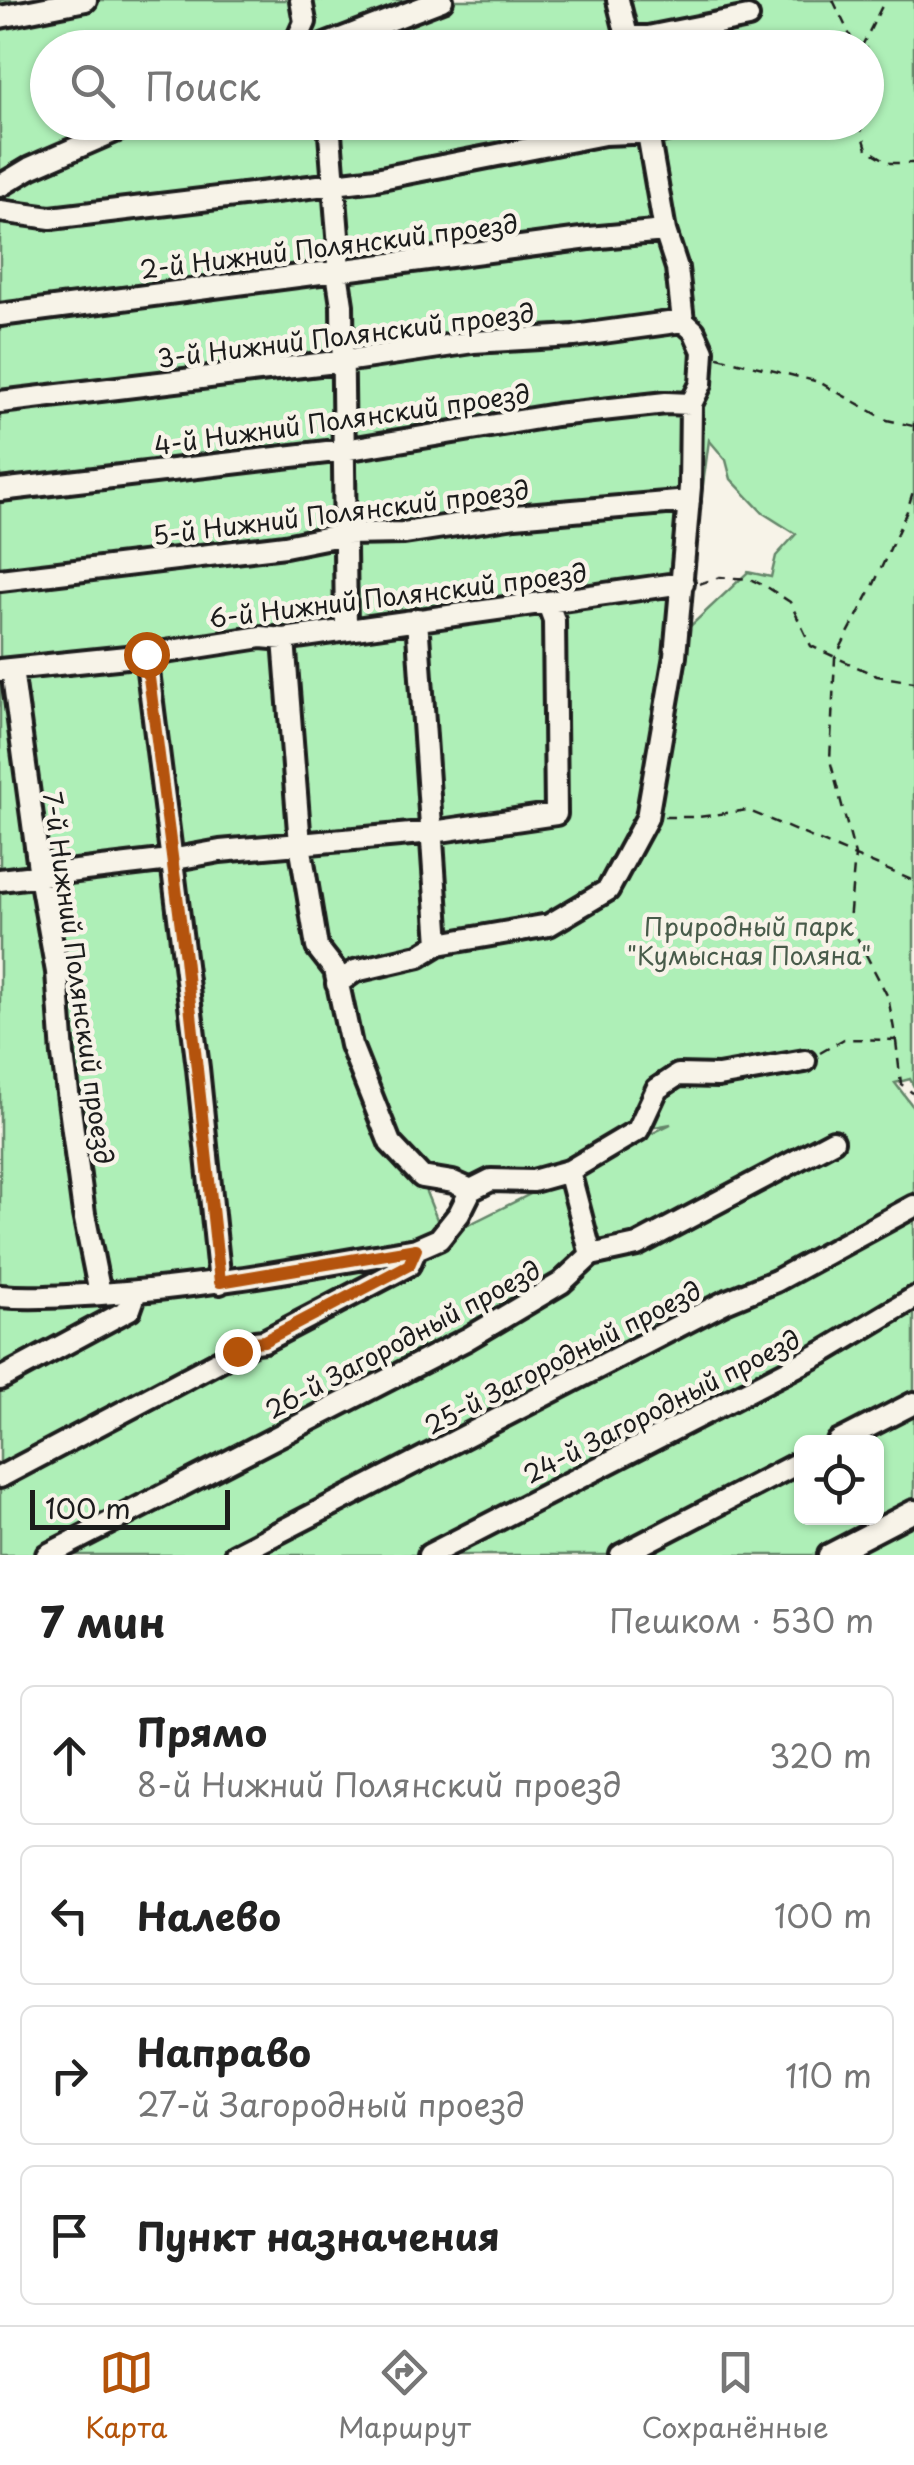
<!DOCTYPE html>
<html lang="ru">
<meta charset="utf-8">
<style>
:root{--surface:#fff;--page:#f6f6f6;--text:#222;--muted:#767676;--line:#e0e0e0;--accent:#b45309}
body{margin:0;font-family:"Playpen Sans",sans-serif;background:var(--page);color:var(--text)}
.controls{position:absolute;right:30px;bottom:30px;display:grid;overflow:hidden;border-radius:15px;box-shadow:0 2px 8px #0004}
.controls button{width:90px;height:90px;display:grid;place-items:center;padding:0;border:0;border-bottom:2px solid var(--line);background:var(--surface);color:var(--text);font:50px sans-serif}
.scale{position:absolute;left:30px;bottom:25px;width:200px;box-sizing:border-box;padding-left:10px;border:5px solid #1c1c1c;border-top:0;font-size:28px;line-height:35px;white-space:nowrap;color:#1c1c1c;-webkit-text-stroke:8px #f7f3e8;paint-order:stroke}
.stop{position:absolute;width:30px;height:30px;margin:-22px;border:8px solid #b45309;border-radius:50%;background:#fff}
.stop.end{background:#b45309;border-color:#fff;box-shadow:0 2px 10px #0008}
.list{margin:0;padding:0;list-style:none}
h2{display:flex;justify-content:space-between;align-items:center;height:130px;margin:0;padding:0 40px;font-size:42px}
h2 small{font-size:32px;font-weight:400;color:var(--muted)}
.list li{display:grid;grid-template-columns:65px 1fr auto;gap:30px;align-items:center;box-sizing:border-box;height:140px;margin:0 20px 20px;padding:0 20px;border:2px solid var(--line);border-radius:15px}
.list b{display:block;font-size:38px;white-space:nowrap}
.list p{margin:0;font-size:32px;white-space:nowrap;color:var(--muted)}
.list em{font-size:32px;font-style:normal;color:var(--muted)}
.icon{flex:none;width:55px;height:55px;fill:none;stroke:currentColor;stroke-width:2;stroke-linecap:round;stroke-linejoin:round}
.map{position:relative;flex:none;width:914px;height:1555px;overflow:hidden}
.search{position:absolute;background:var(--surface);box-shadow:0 2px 8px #0004;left:30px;right:30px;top:30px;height:110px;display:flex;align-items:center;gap:25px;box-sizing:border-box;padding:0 35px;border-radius:55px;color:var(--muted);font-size:38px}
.sheet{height:770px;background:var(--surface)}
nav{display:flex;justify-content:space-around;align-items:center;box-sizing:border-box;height:140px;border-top:2px solid var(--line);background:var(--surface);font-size:28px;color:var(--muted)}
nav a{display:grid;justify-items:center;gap:5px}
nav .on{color:var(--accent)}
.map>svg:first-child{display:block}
</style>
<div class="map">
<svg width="914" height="1555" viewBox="0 0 914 1555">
<rect width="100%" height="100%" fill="#f7f3e8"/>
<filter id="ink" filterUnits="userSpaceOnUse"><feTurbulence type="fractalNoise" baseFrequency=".01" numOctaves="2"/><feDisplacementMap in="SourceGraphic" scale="20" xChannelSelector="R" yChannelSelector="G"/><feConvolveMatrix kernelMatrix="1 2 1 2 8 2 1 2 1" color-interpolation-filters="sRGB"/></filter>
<g filter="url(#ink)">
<path fill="#aeefb7" stroke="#65866a" stroke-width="2.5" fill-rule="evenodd" d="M 0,0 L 914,0 L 914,1087 L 910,1079 L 895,1083 L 914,1108 L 914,1555 L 0,1555 ZM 839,42 L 839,47 L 866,48 L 866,122 L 48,122 L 48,48 L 836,47 ZM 709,440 L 726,460 L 731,479 L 763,513 L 796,534 L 776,556 L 771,577 L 748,572 L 683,633 ZM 671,1124 L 444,1237 L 412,1157 L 422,1167 L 488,1191 L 525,1181 L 628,1132 ZM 802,1442 L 876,1442 L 876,1518 L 802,1518 Z"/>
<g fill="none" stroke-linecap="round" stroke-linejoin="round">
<defs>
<path id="minor" d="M 618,0 L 630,48
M 0,17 L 86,0
M 628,37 L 648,37 L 748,17
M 299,48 L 296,42 L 305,22 L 301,0
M 317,48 L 442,0
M 329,122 L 339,248 L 337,272 L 342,305 L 346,629
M 646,122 L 665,231 L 677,268 L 683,321
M 0,186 L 30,168 L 136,122
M 0,211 L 51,218 L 376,179 L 604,134 L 656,132 L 701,122
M 0,315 L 589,238 L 665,231
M 0,402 L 344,361 L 473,342 L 574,336 L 683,321 L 694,331 L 703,351 L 701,384 L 691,404 L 690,487 L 675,656 L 647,818 L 608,890 L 549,925 L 439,944 L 419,956 L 355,971 L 337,984
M 0,490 L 344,450 L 556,415 L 666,403 L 691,404
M 0,580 L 285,546 L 345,534 L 404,533 L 515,516 L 689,501
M 417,619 L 439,944
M 284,639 L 300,844 L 317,947 L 335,970 L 351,1045 L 390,1143 L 422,1177 L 453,1182 L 471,1190
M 146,655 L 198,1068 L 220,1283
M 12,669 L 40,876 L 57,972 L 63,1055 L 84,1214 L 100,1294
M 0,670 L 146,655 L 261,637 L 284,639 L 683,583
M 0,880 L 170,860 L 220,851 L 433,832 L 556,814 L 554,620 L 548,604
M 569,1171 L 591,1255
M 0,1296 C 34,1299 66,1296 101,1294 C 207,1287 311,1267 416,1249 L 439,1239 L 459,1214 L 471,1190 L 491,1180 L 533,1181 L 569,1171 L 638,1130 L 657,1089 L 678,1075 L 718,1076 L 805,1061
M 0,1379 L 130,1309 L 136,1292
M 838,1442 L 914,1403
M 0,1477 L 255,1342 L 264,1341 L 409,1265 L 416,1249
M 47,1555 L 467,1339 L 561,1283 L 591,1255 L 637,1245 L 833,1141
M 235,1555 L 725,1302 L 776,1281 L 914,1206
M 429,1555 L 822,1353 L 914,1298
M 621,1555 L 802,1461
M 829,1555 L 914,1511"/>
</defs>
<use href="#minor" stroke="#1c1c1c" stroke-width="28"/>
<path stroke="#1c1c1c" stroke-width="2.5" stroke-dasharray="10 8" stroke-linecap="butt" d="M 833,0 L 856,48
M 861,48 L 885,0
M 859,122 L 867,149 L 890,163 L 914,163
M 718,357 L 819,382 L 887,420 L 913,426
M 914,423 L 914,431
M 699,584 L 720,577 L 750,579 L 767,587 L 790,602 L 811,646 L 877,676 L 914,682
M 664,817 L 699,817 L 747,810 L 914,881
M 896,1041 L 901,1084 L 914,1094
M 820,1053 L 844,1039 L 896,1040 L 888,997 L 849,922 L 855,855 L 830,760 L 835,658 L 874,584 L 907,511 L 914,488"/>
<use href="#minor" stroke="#f7f3e8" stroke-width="20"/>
</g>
</g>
<g fill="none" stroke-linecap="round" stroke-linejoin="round" filter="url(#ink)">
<path stroke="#b45309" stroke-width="12" d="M 146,654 L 185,958 L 220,1282 L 416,1249 L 409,1265 L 264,1341 L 254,1342 L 237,1351"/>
</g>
<g text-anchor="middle" stroke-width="9" stroke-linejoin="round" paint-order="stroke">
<g font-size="25" fill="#1c1c1c" stroke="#f7f3e8">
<text transform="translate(329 247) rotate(-7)" y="9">2-й Нижний Полянский проезд</text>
<text transform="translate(346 336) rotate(-7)" y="9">3-й Нижний Полянский проезд</text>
<text transform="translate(342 420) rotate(-8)" y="9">4-й Нижний Полянский проезд</text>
<text transform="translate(341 513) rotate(-7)" y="9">5-й Нижний Полянский проезд</text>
<text transform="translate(398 596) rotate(-7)" y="9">6-й Нижний Полянский проезд</text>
<text transform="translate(78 978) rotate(82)" y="9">7-й Нижний Полянский проезд</text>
<text transform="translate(403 1340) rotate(-28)" y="9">26-й Загородный проезд</text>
<text transform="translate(563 1358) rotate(-27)" y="9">25-й Загородный проезд</text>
<text transform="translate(662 1407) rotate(-27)" y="9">24-й Загородный проезд</text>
</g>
<g font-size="25" fill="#485b4a" stroke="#f7f3e8">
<text x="749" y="936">Природный парк<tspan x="749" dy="29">"Кумысная Поляна"</tspan></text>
</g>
</g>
</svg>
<div class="controls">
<button><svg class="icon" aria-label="locate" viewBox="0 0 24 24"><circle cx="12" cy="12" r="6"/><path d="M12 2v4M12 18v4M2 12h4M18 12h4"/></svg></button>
</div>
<div class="scale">100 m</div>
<div class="stop" style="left:146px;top:654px"></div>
<div class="stop end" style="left:237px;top:1351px"></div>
<div class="search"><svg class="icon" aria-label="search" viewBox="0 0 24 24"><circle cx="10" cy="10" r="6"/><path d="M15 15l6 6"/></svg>Поиск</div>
</div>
<section class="sheet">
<h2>7 мин<small>Пешком · 530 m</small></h2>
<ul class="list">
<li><svg class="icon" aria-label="ahead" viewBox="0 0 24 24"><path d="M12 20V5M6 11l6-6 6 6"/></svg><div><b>Прямо</b><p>8-й Нижний Полянский проезд</p></div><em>320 m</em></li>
<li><svg class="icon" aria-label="left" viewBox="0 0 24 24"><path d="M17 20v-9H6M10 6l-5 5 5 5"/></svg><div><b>Налево</b></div><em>100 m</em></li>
<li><svg class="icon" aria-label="right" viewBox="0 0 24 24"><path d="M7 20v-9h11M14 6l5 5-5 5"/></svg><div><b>Направо</b><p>27-й Загородный проезд</p></div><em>110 m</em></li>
<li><svg class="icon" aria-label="arrive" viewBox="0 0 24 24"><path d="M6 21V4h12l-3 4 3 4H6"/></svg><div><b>Пункт назначения</b></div></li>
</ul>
</section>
<nav>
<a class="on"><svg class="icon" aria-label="map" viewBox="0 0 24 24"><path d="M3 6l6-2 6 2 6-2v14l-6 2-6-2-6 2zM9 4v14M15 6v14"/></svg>Карта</a>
<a><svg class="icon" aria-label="directions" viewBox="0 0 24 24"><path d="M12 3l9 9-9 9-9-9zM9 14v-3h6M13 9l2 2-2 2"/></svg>Маршрут</a>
<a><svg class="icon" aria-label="saved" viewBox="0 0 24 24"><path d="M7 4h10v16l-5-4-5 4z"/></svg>Сохранённые</a>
</nav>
